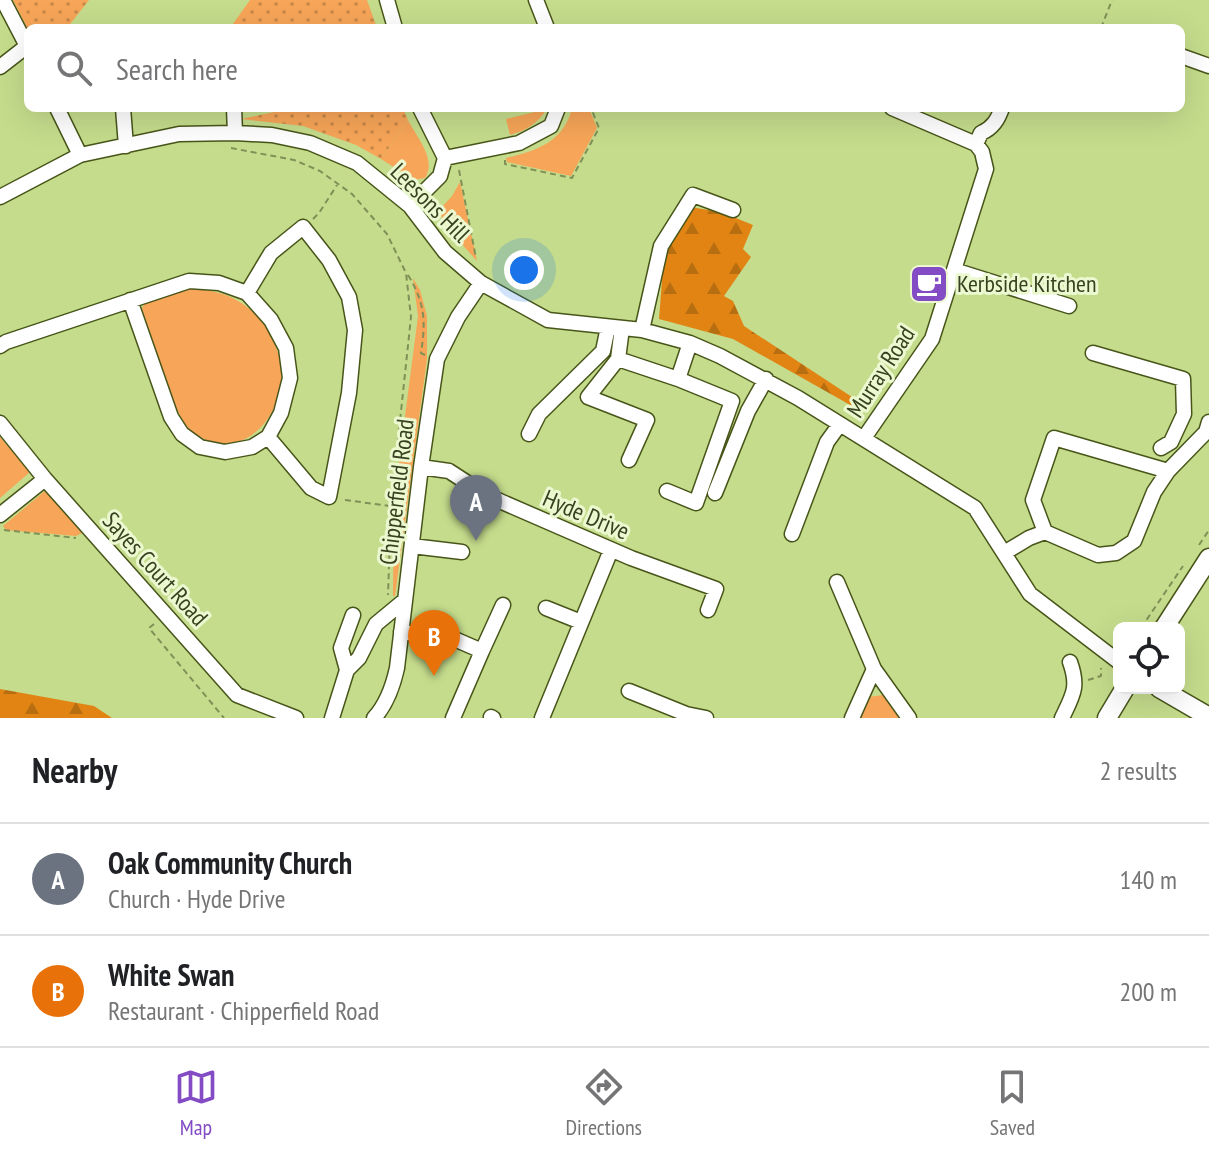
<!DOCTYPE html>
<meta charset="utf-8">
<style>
:root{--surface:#fff;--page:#f2f2f2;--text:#202124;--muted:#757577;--line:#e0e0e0;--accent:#834cc4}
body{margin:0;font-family:"PT Sans Narrow",sans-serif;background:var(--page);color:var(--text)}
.controls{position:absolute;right:24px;bottom:24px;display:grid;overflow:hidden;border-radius:12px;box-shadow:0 8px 32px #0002}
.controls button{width:72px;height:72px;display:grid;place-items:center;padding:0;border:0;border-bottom:2px solid var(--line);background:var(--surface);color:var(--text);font:40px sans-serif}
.you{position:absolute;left:524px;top:270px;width:28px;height:28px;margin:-20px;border:6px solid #fff;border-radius:50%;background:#1a73e8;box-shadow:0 0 0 12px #1a73e833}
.badge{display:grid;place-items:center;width:52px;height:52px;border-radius:50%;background:var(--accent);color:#fff;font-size:26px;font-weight:700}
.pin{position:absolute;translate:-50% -66px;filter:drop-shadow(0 2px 4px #0008)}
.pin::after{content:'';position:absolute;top:42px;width:28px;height:24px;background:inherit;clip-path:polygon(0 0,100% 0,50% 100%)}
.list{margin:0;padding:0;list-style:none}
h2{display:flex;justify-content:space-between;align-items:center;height:104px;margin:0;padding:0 32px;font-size:34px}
h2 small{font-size:26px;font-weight:400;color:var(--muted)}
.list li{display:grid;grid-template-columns:52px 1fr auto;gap:24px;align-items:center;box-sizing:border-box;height:112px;padding:0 32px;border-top:2px solid var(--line)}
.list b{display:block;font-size:30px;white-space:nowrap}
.list p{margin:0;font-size:26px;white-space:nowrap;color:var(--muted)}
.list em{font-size:26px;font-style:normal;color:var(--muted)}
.icon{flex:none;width:44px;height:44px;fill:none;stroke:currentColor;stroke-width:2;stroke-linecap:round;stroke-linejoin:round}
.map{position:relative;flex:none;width:1209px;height:718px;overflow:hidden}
.search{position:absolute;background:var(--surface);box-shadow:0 8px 32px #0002;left:24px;right:24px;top:24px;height:88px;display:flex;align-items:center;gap:20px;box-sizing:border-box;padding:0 28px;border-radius:12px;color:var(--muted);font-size:30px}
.sheet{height:328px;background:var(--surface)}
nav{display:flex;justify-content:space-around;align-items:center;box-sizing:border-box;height:112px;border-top:2px solid var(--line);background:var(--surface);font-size:22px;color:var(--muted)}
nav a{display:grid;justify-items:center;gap:4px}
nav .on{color:var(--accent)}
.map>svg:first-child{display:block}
</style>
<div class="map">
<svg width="1209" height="718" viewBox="0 0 1209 718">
<defs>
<pattern id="forest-firs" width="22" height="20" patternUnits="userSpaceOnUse" patternTransform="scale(2)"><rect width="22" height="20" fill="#e18413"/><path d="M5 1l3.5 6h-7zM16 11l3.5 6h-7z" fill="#b76e11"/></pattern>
<pattern id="park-dots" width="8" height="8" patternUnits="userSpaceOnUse" patternTransform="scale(2)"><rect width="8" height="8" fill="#f7a558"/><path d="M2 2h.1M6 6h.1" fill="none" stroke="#c98848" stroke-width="1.8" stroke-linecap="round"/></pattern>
</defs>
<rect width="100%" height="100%" fill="#c5dc8c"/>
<path fill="#f7a558" d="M 572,108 L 589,108 L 597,128 L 571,176 L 507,162 L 506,158 C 536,151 564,142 572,108 Z
M 547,109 C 537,124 527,130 510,135 L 506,119 Z
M 408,120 C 417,138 437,159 425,178 L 414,180 L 381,159 Z
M 460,182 L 477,261 L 443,223 L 441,214 L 443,206 L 452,196 Z
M 413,278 L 420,290 L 427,316 L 427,359 L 395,596 L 393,596 L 394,501 L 418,316 Z
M 191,289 C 207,290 224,292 238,301 C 261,314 277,340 281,366 C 286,403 258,450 216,443 C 207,441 196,436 189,429 C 177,415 172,397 166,379 C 158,356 150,333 142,309 L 145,301 Z
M 0,437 L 30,472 L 0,498 Z
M 46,490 L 82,533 L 76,536 L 6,530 L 3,526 Z
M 883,695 L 900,718 L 859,718 L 868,697 Z"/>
<path fill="url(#forest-firs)" d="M 690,207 L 721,212 L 753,225 L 743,249 L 751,257 L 724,296 L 733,301 L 744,326 L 855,399 L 852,406 L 733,339 L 659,319 L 664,254 Z
M 0,689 L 94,706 L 112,718 L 0,718 Z"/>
<path fill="url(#park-dots)" d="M 13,0 L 89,0 L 67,28 L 28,28 L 28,30 Z
M 250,0 L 367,0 L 377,28 L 230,28 Z
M 293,108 L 403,108 L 408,120 L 381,159 L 356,145 L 303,126 L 241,119 Z"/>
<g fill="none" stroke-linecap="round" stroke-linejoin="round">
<defs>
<path id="minor" d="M 3,0 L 28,48
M 387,0 L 395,28
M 536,0 L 547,28
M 1181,56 L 1209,66
M 0,67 L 27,46
M 57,108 L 80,155
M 123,108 L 126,146
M 234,108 L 235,133
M 976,144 L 981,133 C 993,128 998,119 1002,108
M 445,158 L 519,143 L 551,126 L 558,108
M 0,197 L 80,155 L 179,134 L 235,133 L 272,135 L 310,143 L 357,163 L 410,206 L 445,252 L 481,283 L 548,320 L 642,330 L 690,343 L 720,356 L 798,398 L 975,508 L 1030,594 L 1119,662
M 410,206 L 440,176 L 445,158 L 420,108
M 954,270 L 1069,306
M 247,293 L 271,253 L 303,227 L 329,260 L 349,297 L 355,330 L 349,393 L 329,497 L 311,488 L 268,437
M 622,328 L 618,359 L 588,397 L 647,420 L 629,460
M 642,330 L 661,246 L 693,195 L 733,210
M 0,346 L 6,342 L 189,281 L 219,283 L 247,293 L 271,320 L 286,348 L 290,378 L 281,413 L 268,437 L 252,447 L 225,452 L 200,447 L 182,434 L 171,417 L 130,300
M 1093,353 L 1183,379 L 1184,414 L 1171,442 L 1161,448
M 618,359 L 678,379
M 0,423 L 45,479 L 237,695 L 296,718
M 529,434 L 539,414 L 603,351 L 608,327
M 864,438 L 932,339 L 986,169 L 982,152 L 976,144 L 892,108
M 421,467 L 449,471 L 486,495 L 631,558 L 716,589 L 708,610
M 1168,471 L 1054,438 L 1033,500 L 1045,532 L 1098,555 L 1116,553 L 1134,541 L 1154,492 L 1168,471 L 1206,432 L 1209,422
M 667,491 L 696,503 L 732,401 L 678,379 L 690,343
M 715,493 L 748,411 L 766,379
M 0,515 L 45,479
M 792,534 L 827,442 L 840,424
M 412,546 L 462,552
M 1004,553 L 1029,538 L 1045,532
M 837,582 L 874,669 L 909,718
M 546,608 L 581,622
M 401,632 L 452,638 L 482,651 L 453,718
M 482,651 L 503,605
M 347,670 L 341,648 L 353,615
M 629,691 L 686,714 L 706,718
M 491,717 L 493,718
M 332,718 L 347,670 L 359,658 L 376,624 L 405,600
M 374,718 C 387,704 393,686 397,668 L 421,467 L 437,359 L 458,317 L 481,283
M 542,718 L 611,550
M 852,718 L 874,669
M 1062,718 C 1073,695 1079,687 1070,662"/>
<path id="major" d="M 1164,628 L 1209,558
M 1159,688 L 1209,717
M 1107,718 L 1125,688"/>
</defs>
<use href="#minor" stroke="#475519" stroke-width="17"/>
<use href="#major" stroke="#475519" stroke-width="21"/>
<path stroke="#809157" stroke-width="2" stroke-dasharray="6 4" stroke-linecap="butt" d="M 1101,28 L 1112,0
M 231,148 L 294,160 L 320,171 L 352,194 L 387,234 L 406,273 L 411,317 L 391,506 L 388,595
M 505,160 L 505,164 L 572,178 L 599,128 L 591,108
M 459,170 L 476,258
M 313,219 L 319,213 L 337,185
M 408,275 C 425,303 426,321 421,353 L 425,355
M 345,500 L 390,506
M 4,530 L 76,538
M 1199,545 L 1209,530
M 154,624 L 149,628 L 224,718
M 1141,628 L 1183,566
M 1088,680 L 1101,676 L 1101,668"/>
<use href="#minor" stroke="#fff" stroke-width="14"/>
<use href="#major" stroke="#fff" stroke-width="18"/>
</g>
<defs>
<symbol id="cafe-square" viewBox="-11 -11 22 22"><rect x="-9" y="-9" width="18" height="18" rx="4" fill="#834cc4" stroke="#ebf8d0"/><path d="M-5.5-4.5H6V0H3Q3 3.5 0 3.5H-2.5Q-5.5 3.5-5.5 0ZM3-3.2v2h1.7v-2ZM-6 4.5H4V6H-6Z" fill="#fff"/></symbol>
</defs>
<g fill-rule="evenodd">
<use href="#cafe-square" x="907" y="262" width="44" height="44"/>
</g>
<g text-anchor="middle" stroke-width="6" stroke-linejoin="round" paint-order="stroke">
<g font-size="24" fill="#384120" stroke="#ebf8d0">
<text transform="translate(430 203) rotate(45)" y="8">Leesons Hill</text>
<text transform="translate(881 372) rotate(-57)" y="8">Murray Road</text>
<text transform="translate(397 492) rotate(-83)" y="8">Chipperfield Road</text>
<text transform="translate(586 515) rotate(23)" y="8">Hyde Drive</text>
<text transform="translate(155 569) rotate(48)" y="8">Sayes Court Road</text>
</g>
<g font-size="24" fill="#384120" stroke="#ebf8d0" text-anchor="start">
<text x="957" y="292">Kerbside Kitchen</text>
</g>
</g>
</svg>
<div class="controls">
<button><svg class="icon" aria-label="locate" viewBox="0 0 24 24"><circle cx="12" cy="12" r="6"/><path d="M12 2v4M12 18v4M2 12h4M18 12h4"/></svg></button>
</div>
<div class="you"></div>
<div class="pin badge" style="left:476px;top:541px;background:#6b7280">A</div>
<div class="pin badge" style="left:434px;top:676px;background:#e8710a">B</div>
<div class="search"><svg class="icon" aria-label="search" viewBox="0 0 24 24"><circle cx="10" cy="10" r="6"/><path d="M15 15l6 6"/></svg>Search here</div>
</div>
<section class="sheet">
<h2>Nearby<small>2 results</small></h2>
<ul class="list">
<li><span class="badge" style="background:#6b7280">A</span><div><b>Oak Community Church</b><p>Church · Hyde Drive</p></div><em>140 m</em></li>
<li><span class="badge" style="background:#e8710a">B</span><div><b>White Swan</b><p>Restaurant · Chipperfield Road</p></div><em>200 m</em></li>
</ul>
</section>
<nav>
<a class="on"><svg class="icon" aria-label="map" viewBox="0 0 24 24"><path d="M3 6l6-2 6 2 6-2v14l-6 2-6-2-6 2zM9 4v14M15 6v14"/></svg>Map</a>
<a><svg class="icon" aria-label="directions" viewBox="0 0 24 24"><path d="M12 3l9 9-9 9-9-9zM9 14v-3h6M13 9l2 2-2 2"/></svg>Directions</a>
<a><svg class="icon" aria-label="saved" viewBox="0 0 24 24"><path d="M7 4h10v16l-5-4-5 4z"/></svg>Saved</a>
</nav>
